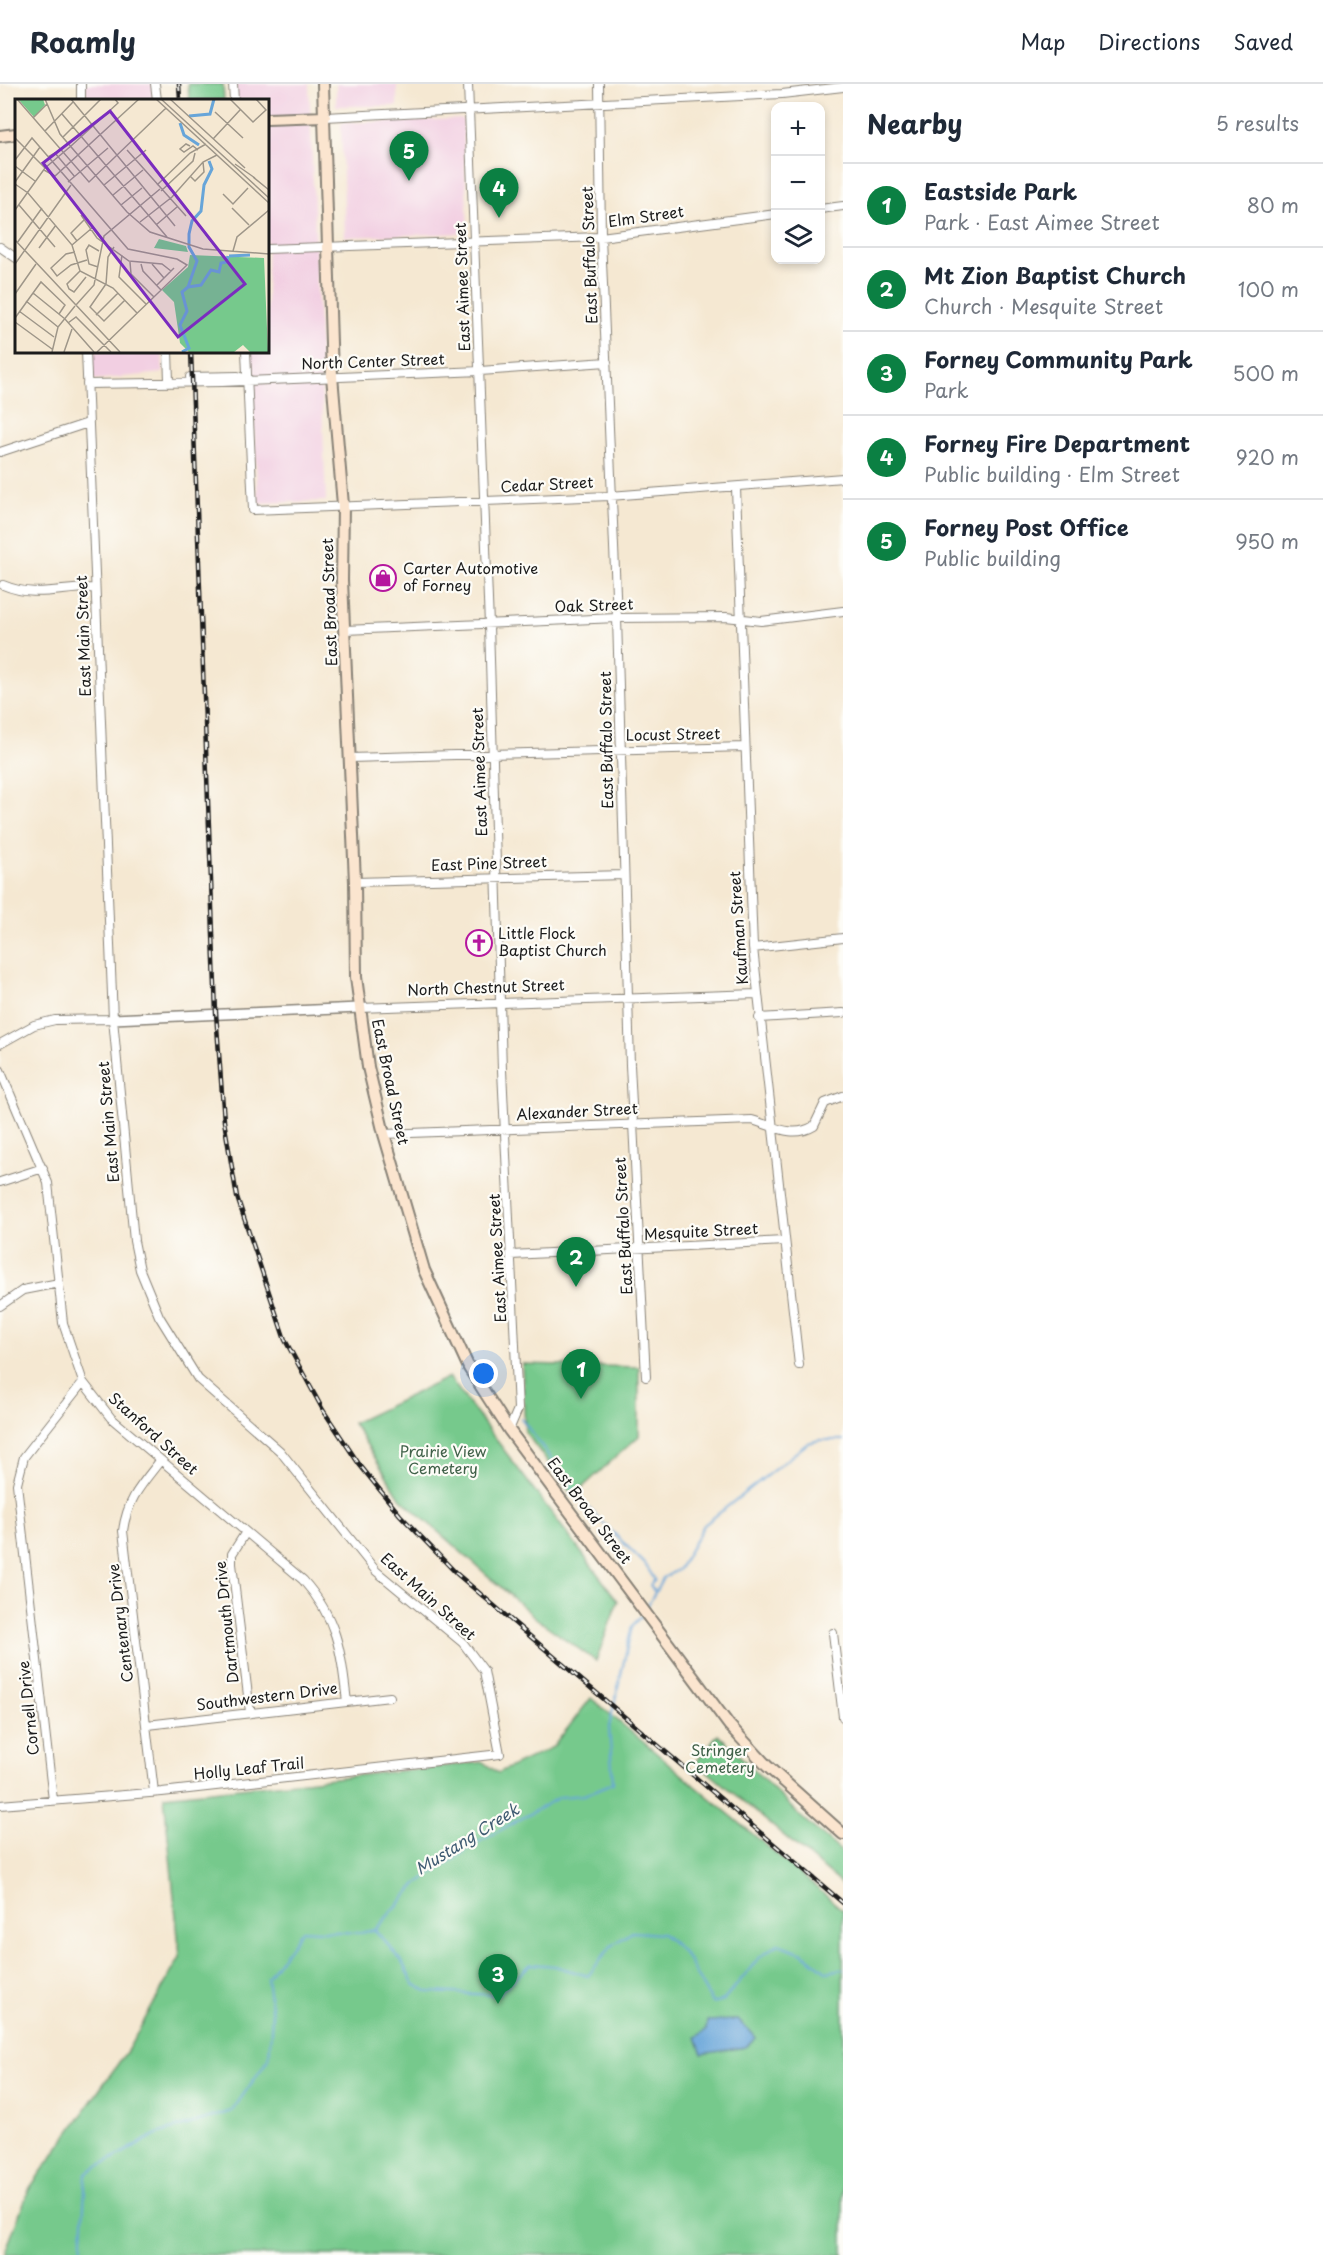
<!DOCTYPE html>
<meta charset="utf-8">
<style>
:root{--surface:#fff;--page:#f2f2f3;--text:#1f2937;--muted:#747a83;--line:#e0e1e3;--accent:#0b8043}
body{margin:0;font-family:"Playpen Sans",sans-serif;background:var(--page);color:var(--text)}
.controls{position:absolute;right:18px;top:18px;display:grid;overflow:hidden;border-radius:12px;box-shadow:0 3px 9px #0003}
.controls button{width:54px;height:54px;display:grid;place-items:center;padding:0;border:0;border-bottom:2px solid var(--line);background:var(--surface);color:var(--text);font:30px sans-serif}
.you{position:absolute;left:484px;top:1290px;width:21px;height:21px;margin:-15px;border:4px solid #fff;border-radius:50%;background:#1a73e8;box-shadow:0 0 0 9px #1a73e833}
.badge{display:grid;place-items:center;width:39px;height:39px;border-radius:50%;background:var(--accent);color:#fff;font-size:20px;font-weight:700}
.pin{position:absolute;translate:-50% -50px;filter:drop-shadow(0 2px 3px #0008)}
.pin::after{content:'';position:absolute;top:32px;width:21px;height:18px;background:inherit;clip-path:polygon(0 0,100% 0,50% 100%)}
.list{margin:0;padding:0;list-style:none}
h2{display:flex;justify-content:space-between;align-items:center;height:78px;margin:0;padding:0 24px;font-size:26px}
h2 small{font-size:20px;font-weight:400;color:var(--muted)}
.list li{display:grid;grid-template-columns:39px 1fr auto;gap:18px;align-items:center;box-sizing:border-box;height:84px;padding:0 24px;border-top:2px solid var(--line)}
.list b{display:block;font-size:22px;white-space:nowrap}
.list p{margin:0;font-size:20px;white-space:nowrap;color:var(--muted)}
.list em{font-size:20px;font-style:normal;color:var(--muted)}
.icon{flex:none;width:33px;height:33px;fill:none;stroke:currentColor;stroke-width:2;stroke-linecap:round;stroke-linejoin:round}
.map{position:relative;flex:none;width:843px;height:2171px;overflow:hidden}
header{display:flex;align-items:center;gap:36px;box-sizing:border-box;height:84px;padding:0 30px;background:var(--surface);border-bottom:2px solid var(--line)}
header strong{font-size:28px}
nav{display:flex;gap:33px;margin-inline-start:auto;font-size:21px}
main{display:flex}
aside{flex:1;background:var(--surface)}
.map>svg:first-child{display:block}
</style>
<header>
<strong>Roamly</strong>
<nav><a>Map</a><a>Directions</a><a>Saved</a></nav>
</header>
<main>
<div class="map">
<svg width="843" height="2171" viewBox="0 0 843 2171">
<rect width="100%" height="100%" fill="#fdfcf7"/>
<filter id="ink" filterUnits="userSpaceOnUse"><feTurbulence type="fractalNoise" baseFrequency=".0167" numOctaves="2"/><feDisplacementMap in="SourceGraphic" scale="12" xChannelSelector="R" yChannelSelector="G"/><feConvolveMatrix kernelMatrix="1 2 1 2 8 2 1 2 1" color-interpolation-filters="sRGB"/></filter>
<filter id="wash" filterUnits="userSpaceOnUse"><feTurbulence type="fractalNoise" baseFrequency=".008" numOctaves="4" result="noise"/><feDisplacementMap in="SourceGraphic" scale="24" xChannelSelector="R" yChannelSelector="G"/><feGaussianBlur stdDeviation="1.35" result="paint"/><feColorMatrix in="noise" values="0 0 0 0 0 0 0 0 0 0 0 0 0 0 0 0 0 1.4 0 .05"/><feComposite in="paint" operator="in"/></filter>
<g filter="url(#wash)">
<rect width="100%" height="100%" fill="#f5e8d2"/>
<path fill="#f2cfe2" d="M 85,0 L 156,0 L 157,16 L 86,16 Z
M 235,0 L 309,0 L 326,417 L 258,419 L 250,267 L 267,267 L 267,16 L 236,16 Z
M 336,0 L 397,0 L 397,22 L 336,22 Z
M 463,35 L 468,149 L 345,153 L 341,39 Z
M 92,267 L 162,267 L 163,289 L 93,296 Z"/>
<path fill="#76c98c" stroke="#497254" stroke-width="1.5" d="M 188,0 L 223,0 L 224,16 L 189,16 Z
M 522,1280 L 639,1283 L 639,1352 L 573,1412 L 525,1348 Z
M 449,1293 L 618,1517 L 596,1577 L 537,1535 L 401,1415 L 353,1339 Z
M 591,1614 L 843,1826 L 843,2171 L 4,2171 L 29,2105 L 127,1967 L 180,1873 L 164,1712 L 483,1678 L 498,1689 L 553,1663 Z
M 718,1650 L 800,1732 L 843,1769 L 843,1801 L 696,1678 Z"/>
<path fill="#67a5d9" stroke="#42607a" stroke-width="1.5" d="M 738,1936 L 756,1954 L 746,1963 L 702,1970 L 696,1953 L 706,1946 L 707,1937 Z"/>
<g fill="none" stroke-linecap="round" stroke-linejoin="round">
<path stroke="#67a5d9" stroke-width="2" d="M 521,1334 L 586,1422 L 645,1480 L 655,1496 L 650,1501 L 654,1507
M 647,1523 L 663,1494 L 679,1485 L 704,1441 L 808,1359 L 820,1356 L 843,1356
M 375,1846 L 401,1876 L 413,1900 L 429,1908 L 497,1911 L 531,1880 L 555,1882 L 588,1892 L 611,1862 L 632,1848 L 663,1850 L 684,1869 L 712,1919 L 724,1916 L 759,1874 L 778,1860 L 803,1869 L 827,1888 L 843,1885
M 81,2171 L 86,2089 L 157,2050 L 232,2027 L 269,1974 L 272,1932 L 267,1894 L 302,1846 L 360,1849 L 375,1846 L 417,1800 L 477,1759 L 560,1713 L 584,1711 L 613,1699 L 609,1643 L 632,1542 L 643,1531"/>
</g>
</g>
<g filter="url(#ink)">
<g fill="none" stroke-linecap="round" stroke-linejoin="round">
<defs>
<path id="minor" d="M 81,0 L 81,16
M 155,0 L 157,16
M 233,0 L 234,16
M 468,0 L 489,541 L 502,986 L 518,1325 L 509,1346
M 599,0 L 601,153 L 617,534 L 630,981 L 646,1293
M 325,33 L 782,10 L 843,3
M 820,125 L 843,122
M 0,163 L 16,174
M 267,165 L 601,153 L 776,130
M 168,267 L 169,297
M 246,267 L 253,426 L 610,412 L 843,394
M 190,293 L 238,292 L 247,296
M 87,300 L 222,298 L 480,287 L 607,278
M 0,368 L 88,339
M 736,404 L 753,864 L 799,1281
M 3,501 C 36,515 61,503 95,504
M 345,546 L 617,534 L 726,533 L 761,537 L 843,527
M 350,674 L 745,663
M 355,798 L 624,791
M 753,864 L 843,854
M 359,924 L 757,910
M 759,934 L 843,929
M 0,960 L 34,941 L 55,936 L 113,935
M 0,986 L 48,1099 L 63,1239 L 83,1298 L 111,1334 L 303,1496 C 338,1535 341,1568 347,1618
M 384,1050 L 752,1036 C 773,1042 793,1055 814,1042 L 825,1019 L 843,1012
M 0,1098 L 43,1084
M 511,1171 L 784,1157
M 0,1222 L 23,1206 L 59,1199
M 246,1448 L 232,1470 L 232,1480 L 250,1628
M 833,1549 L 843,1633
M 147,1641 L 390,1613
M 154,1708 L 123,1447 C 127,1416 141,1401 160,1377
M 53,1716 L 17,1400 L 24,1373 L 83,1298
M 0,1721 L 162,1708 L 500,1670 L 484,1587 L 463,1559 L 376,1487 L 280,1367 L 198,1295 L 159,1232 L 140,1186 L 134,1157 L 113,935 L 86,267"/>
<path id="tertiary" d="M 113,935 L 359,924"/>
<path id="secondary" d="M 323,0 L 332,292 L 343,421 L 342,496 L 355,798 L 356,893 L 368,983 L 384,1050 L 424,1186 L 469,1284 L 509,1346 L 729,1641 L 767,1682 L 843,1750
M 267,35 L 325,33
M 0,52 L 16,50"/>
</defs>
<use href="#minor" stroke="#888277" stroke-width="10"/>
<use href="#tertiary" stroke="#888277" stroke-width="12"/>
<use href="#secondary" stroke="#888277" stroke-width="14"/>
<use href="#minor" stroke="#fff" stroke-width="8"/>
<use href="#tertiary" stroke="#fff" stroke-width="9"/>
<use href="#secondary" stroke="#fbe5cf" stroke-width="10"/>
<defs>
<path id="rail" d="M 179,0 L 180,16
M 191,267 L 216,929 L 224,1037 L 237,1113 L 285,1256 L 323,1326 L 359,1380 L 400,1431 L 457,1490 L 843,1819"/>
</defs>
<use href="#rail" stroke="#1c1c1c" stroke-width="4.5"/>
<use href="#rail" stroke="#fdfcf7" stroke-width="2" stroke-dasharray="7" stroke-linecap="butt"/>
</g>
</g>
<defs>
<symbol id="shop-ring" viewBox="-11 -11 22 22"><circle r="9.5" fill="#fdfcf7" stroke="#b5179e" stroke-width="1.5"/><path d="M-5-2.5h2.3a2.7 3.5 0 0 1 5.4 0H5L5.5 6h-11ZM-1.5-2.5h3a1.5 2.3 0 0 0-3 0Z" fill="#b5179e"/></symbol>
<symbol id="church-ring" viewBox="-11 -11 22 22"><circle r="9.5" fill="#fdfcf7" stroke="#b5179e" stroke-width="1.5"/><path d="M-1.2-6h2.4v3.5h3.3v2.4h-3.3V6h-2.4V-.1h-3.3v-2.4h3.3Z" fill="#b5179e"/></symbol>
</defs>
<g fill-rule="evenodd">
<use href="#shop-ring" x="368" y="479" width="30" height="30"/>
<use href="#church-ring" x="464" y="844" width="30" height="30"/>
</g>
<g text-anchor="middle" stroke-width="4.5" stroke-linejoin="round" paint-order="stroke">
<g font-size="15" fill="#1c1c1c" stroke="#fdfcf7">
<text transform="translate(646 133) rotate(-8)" y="5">Elm Street</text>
<text transform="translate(590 171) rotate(-92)" y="5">East Buffalo Street</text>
<text transform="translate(463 203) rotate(-92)" y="5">East Aimee Street</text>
<text transform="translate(373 278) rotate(-2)" y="5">North Center Street</text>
<text transform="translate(547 401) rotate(-3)" y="5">Cedar Street</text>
<text transform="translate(330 518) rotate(-92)" y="5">East Broad Street</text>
<text transform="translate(594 522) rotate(-2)" y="5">Oak Street</text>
<text transform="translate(84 552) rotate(-92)" y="5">East Main Street</text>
<text transform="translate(673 651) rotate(-1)" y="5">Locust Street</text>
<text transform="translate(607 656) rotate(-91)" y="5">East Buffalo Street</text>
<text transform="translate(480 688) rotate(-92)" y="5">East Aimee Street</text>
<text transform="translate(489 780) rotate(-2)" y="5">East Pine Street</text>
<text transform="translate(739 844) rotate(-94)" y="5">Kaufman Street</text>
<text transform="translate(486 904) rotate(-2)" y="5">North Chestnut Street</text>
<text transform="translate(390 998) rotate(78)" y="5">East Broad Street</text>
<text transform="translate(577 1028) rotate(-3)" y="5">Alexander Street</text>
<text transform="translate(109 1038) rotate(-95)" y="5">East Main Street</text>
<text transform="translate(624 1142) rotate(-93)" y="5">East Buffalo Street</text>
<text transform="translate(701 1148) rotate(-3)" y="5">Mesquite Street</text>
<text transform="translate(498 1174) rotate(-93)" y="5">East Aimee Street</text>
<text transform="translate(153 1350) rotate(42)" y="5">Stanford Street</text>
<text transform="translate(589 1427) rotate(53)" y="5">East Broad Street</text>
<text transform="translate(428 1513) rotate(42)" y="5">East Main Street</text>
<text transform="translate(227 1538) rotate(-96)" y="5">Dartmouth Drive</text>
<text transform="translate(121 1539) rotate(-97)" y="5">Centenary Drive</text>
<text transform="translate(267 1613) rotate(-7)" y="5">Southwestern Drive</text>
<text transform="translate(29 1624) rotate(-96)" y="5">Cornell Drive</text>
<text transform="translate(249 1685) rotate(-6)" y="5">Holly Leaf Trail</text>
</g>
<g font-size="15" fill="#1c1c1c" stroke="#fdfcf7" text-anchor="start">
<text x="403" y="490">Carter Automotive<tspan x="403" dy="17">of Forney</tspan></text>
<text x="498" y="855">Little Flock<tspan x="498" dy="17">Baptist Church</tspan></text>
</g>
<g font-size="15" fill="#406149" stroke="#fdfcf7">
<text x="443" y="1373">Prairie View<tspan x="443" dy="17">Cemetery</tspan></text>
<text x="720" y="1672">Stringer<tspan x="720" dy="17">Cemetery</tspan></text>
</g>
<g font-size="16" font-style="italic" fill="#3e5a71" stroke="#fdfcf7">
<text transform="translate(467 1755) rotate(-32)" y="6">Mustang Creek</text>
</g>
</g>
<g transform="translate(15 15)">
<rect width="254" height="254" fill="#f5e8d2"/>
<path d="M 3,0 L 28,0 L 30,6 L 19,18 ZM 144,140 L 171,147 L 173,153 L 139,149 ZM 175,156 L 249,159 L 253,253 L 235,253 L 228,246 L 219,253 L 174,253 L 165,244 L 159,203 L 147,191 L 173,168 Z" fill="#76c98c"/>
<path fill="none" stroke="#67a5d9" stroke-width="3" d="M 174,17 L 195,15 L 199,0M 165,24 L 169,36 L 184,46M 214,157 L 235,156M 173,188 L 186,186 L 196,171 L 204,173 L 206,164 L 212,163 L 213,157M 167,253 L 174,249 L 165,226 L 172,212 L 167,193 L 173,188 L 182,162 L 174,148 L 174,135 L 177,122 L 186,112 L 189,86 L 197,70 L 194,62"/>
<path fill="none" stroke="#9e9689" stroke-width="1.5" d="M 2,0 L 74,83 L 151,9M 30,0 L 45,35 L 112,113 L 135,133 L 188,150 L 254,155M 56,0 L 160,127M 141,0 L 254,104M 146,0 L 254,99M 155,0 L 230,69M 215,0 L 238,23 L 251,11 L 241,0M 200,13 L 228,39M 47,15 L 152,138M 18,19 L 32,5M 30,32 L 58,3M 48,38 L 86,0M 0,39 L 30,69M 198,40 L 225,11M 56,47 L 103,4 L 100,0M 175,47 L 171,45 L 165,50 L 169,53 L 178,47 L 183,51M 112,51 L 171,117M 33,58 L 40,54 L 60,78M 0,61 L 17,39 L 113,150 L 162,160 L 172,166 L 82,253M 220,65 L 240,79M 0,67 L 20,82M 29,71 L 40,77 L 124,0M 175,77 L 180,82 L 189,73 L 188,63M 238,78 L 254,91M 0,83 L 25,48M 53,83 L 93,49M 0,85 L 13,94 L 57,146 L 65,172 L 98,189 L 122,214M 89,86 L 131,51M 142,86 L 175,54 L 191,45M 146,92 L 178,62 L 180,54M 208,95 L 218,105 L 233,89M 98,96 L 128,71M 4,106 L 40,148M 106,106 L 127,89M 217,109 L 234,126M 0,111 L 30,69 L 56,47M 66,116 L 82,139 L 114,162 L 147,165 L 156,172M 125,123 L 157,98 L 188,63 L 202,56M 141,126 L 162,108M 191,136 L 203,151M 0,141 L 105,253M 62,142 L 56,134 L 70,120M 2,144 L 27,109M 57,146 L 77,129M 99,148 L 93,158 L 91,185 L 75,208 L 89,222 L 110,201M 24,149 L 41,126M 218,152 L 222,138 L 254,111M 60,153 L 51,155 L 36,169 L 42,177 L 56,166 L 72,161M 107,156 L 104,178 L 131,205M 115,163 L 116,175 L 139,198M 0,165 L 56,86M 126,165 L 128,172 L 146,191M 137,165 L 149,179M 83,168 L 74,165 L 71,151 L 74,146 L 84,152M 65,172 L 52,185 L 54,190 L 59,193 L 71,178M 142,186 L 159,169M 18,194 L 50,220 L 79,253M 0,195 L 21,165M 11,202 L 43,228M 61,206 L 79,186 L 89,137 L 145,90M 4,212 L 39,238M 81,216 L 103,194M 0,219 L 26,183 L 50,206 L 44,215M 0,223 L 37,250M 53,224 L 61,218 L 96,253M 37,253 L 43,228 L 60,207M 49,253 L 57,230"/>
<path fill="#7b2cbf" fill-opacity="0.15" stroke="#7b2cbf" stroke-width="3" d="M 95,12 L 230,185 L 163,238 L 28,64 Z"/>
<rect width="254" height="254" fill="none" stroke="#1c1c1c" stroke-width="3"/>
</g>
</svg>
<div class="controls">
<button>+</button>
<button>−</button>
<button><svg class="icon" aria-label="layers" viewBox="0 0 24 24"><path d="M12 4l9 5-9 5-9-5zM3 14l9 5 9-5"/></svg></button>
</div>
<div class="you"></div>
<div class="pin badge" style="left:581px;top:1315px">1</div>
<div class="pin badge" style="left:576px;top:1203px">2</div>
<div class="pin badge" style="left:498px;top:1920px">3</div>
<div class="pin badge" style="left:499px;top:134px">4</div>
<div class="pin badge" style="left:409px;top:97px">5</div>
</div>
<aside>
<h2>Nearby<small>5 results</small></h2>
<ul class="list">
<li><span class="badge">1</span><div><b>Eastside Park</b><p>Park · East Aimee Street</p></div><em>80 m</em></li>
<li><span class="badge">2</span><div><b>Mt Zion Baptist Church</b><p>Church · Mesquite Street</p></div><em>100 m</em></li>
<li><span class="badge">3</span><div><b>Forney Community Park</b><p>Park</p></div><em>500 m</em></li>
<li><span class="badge">4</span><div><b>Forney Fire Department</b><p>Public building · Elm Street</p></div><em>920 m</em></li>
<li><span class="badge">5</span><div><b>Forney Post Office</b><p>Public building</p></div><em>950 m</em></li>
</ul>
</aside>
</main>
